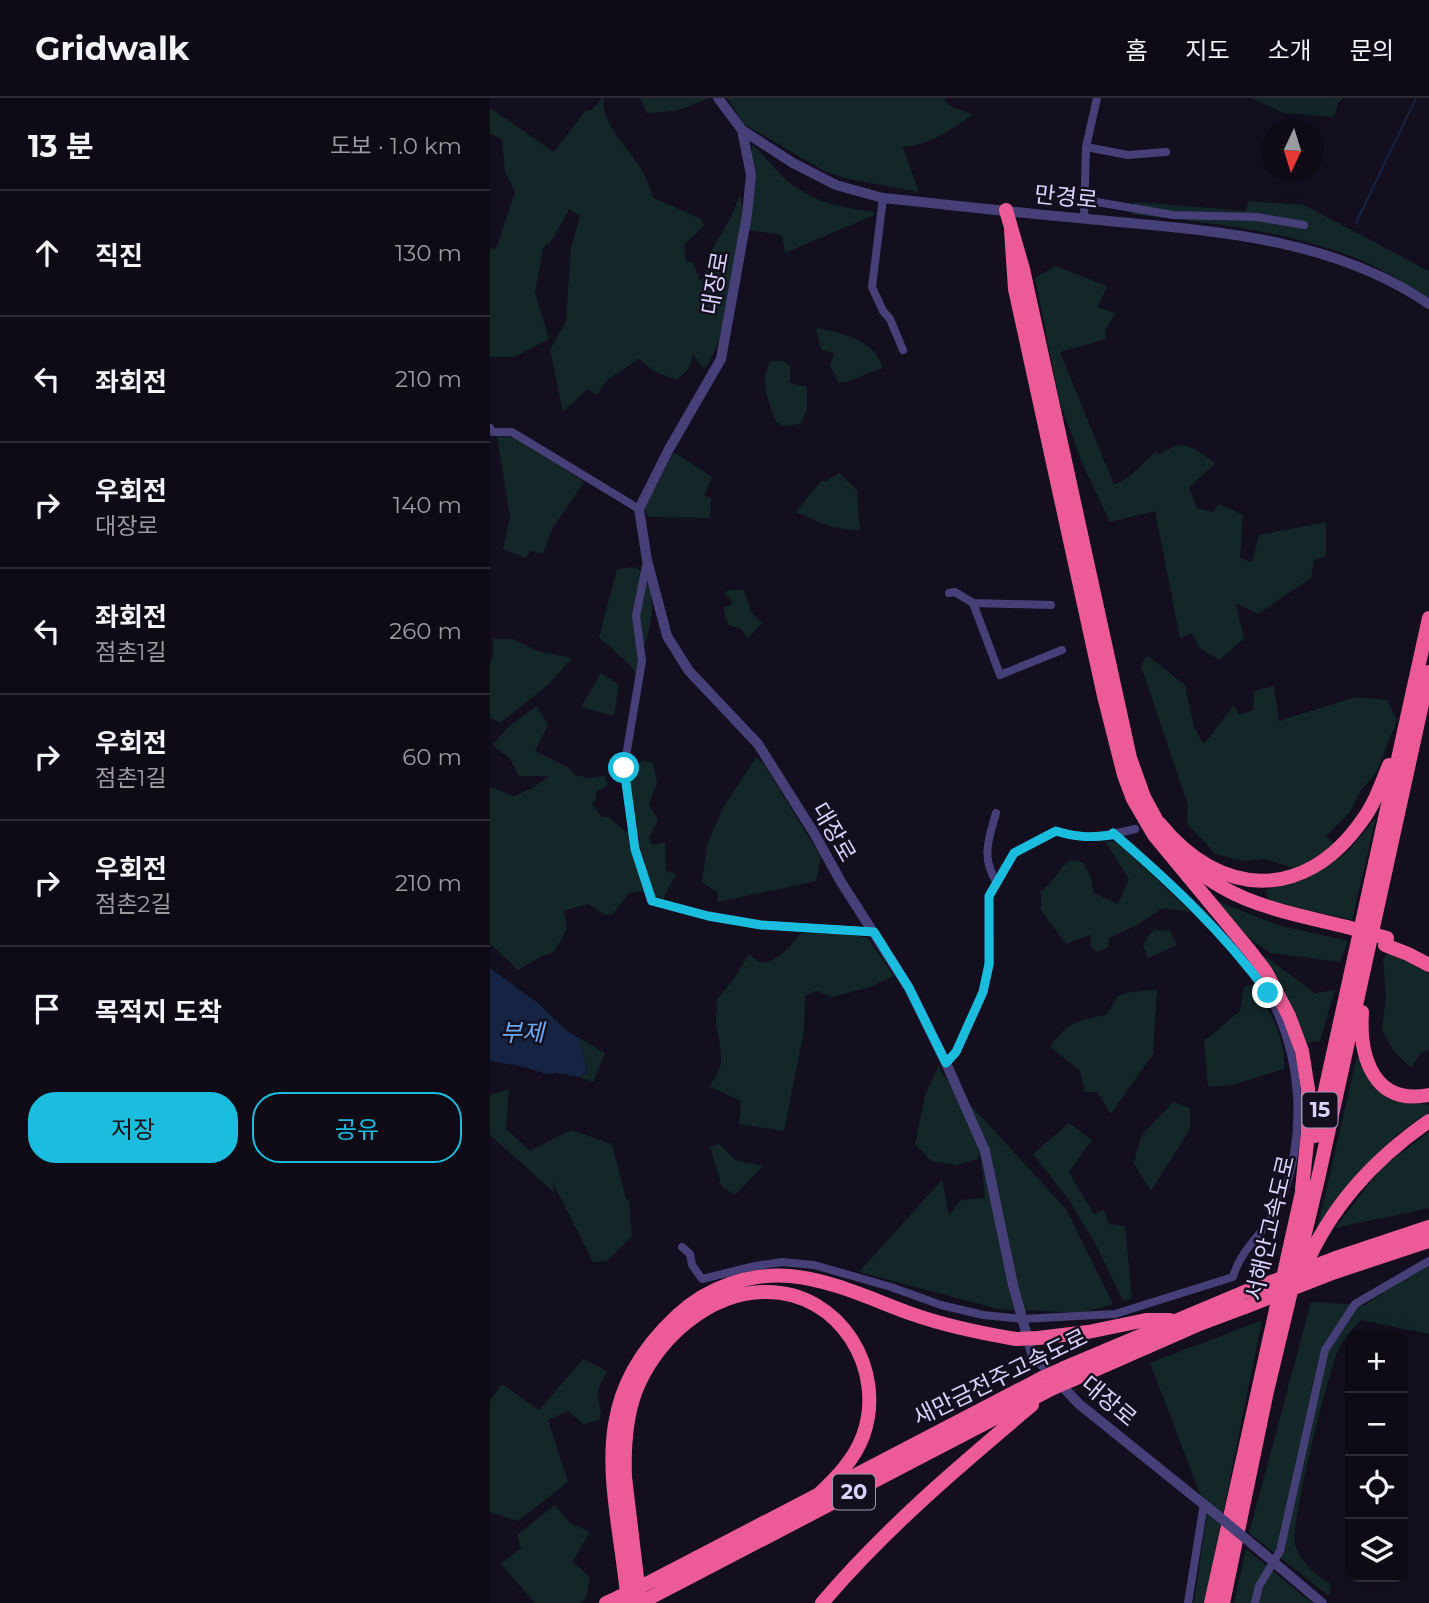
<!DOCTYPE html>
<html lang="ko">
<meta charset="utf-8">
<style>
:root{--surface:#0e0b17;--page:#171420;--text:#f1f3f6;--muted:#9b9ba1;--line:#2e2b36;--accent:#1abdde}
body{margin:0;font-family:Montserrat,"Noto Sans KR",sans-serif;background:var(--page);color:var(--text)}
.controls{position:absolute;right:21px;bottom:21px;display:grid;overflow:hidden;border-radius:14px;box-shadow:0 7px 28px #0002}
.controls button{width:63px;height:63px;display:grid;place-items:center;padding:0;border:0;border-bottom:2px solid var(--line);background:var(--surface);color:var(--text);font:35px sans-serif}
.compass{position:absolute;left:771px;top:21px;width:63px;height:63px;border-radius:50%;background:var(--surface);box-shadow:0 7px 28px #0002;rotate:184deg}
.stop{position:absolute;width:21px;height:21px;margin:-16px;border:5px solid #1abdde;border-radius:50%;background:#fff}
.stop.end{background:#1abdde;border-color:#fff;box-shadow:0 2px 7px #0008}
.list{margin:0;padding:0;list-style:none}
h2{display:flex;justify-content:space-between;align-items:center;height:91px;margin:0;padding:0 28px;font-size:30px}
h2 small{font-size:23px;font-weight:400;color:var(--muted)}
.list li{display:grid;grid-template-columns:46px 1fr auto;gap:21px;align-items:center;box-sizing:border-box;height:126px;padding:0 28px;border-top:2px solid var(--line)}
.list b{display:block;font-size:26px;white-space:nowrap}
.list p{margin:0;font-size:23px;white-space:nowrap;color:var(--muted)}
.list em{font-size:23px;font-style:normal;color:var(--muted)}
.actions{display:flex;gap:14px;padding:21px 28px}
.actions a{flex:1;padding:16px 0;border:2px solid var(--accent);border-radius:28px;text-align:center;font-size:24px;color:var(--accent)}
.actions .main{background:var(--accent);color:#111}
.icon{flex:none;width:38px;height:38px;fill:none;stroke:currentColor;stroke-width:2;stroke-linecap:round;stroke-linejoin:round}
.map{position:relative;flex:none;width:939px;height:1505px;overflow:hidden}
header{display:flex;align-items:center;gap:42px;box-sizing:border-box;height:98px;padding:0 35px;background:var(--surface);border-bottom:2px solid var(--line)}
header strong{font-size:33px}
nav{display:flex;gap:38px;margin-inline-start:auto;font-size:24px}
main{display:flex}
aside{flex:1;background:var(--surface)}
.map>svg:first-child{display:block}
</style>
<header>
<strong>Gridwalk</strong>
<nav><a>홈</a><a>지도</a><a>소개</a><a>문의</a></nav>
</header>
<main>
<aside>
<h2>13 분<small>도보 · 1.0 km</small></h2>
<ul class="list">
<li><svg class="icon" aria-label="ahead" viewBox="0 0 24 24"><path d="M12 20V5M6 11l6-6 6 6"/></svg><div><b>직진</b></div><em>130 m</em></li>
<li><svg class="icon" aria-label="left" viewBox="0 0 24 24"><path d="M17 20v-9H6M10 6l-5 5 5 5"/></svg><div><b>좌회전</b></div><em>210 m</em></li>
<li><svg class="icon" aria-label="right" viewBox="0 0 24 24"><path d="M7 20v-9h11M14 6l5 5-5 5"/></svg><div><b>우회전</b><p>대장로</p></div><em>140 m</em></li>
<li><svg class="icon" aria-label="left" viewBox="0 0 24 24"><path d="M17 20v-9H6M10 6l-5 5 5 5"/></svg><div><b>좌회전</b><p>점촌1길</p></div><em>260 m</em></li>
<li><svg class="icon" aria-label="right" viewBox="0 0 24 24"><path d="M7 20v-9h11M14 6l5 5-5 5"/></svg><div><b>우회전</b><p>점촌1길</p></div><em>60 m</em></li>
<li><svg class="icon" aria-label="right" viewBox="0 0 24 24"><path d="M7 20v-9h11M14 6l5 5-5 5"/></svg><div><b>우회전</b><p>점촌2길</p></div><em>210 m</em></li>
<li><svg class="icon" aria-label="arrive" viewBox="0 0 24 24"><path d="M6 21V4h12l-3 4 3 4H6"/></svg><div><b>목적지 도착</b></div></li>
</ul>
<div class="actions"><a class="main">저장</a><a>공유</a></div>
</aside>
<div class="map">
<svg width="939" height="1505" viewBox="0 0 939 1505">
<rect width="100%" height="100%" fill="#130f1f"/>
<path fill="#132728" d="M 112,0 L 114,0 C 111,28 140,51 153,74 C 157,82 160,92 164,100 L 211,121 L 214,128 L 194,147 L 196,164 L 203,164 L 210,183 L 216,176 L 219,157 L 242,117 L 250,96 L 253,114 C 247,154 239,242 214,271 L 203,256 L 199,270 L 187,282 L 165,274 L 149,261 L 117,282 L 107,297 L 97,291 L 73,314 L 60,252 L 76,223 L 81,150 L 90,118 L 79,111 L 63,141 L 53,150 L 45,195 L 59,241 L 24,259 L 0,259 L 0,150 L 6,151 L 25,94 L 15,73 L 12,41 L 0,36 L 0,10 L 64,54 L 95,13 L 102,12 Z
M 150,0 L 220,0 L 185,13 L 157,15 Z
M 237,0 L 455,0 L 456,4 L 463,10 L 483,16 C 461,33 441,46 413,49 L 429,94 L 359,81 L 334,73 L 254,26 Z
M 761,0 L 853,0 L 848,5 L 844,19 L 793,15 Z
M 262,47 C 276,57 284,72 297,83 C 325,105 350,109 384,114 L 384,117 L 295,155 L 292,137 L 258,132 Z
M 758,103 L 814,107 L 939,173 L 939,200 C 917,188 896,172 873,163 C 799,132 720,125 641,116 L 645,104 L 756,113 Z
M 566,168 L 617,188 L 608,209 L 626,215 L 615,232 L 616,241 L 570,254 L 624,387 L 639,379 L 665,354 L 670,356 C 696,340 702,349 725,365 L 699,390 L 707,410 L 723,414 L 729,406 L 753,417 L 750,460 L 762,464 L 769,437 L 836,424 L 836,459 L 824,462 L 821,480 L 768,516 L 746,505 L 754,541 L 729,562 L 709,549 L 702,535 L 690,540 L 665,413 L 620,424 L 593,367 L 570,305 L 545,180 Z
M 326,230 C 344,233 372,239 385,255 C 388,259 391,265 393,270 L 359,283 L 349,285 L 340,268 L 344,255 L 331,252 Z
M 281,263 L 293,263 L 300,268 L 300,285 L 317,289 L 317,312 L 310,326 L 294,328 L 287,325 C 279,307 268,280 281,263 Z
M 7,338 L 29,340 L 94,384 L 62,431 L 53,456 L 40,453 L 36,460 L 13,451 L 20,419 Z
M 184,354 L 222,379 L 214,398 L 221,399 L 220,420 L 158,419 L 155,410 Z
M 349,375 L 367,392 L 370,433 L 341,429 L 306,414 L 331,383 L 336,383 Z
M 146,469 C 178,496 155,541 146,575 C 136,561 122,552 109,539 L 127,471 Z
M 242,492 L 254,492 L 261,514 L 272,525 L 257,541 L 252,531 L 239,527 L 235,519 L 234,510 L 243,505 L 234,494 Z
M 3,541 L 22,541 L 48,553 L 82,560 L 59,586 L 10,625 L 0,620 L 0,566 L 3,556 Z
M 657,557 L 695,587 L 704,630 L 714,646 L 744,607 L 749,617 L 763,612 L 764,593 L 784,588 L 789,623 L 865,599 L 897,602 L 907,622 L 886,675 L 871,692 L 860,714 L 836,738 L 845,746 L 806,771 L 775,761 L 755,763 L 727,757 L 697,726 L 698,707 L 651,568 Z
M 111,575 L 129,587 L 124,618 L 91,609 Z
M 47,608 L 58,627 L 45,653 L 79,670 L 85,677 L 99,680 L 115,678 L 118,687 L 106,694 L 106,702 L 102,706 L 112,719 L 118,719 L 138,736 L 153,793 L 139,795 L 123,816 L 115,817 L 98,806 L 74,813 L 77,831 L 64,854 L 52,858 L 28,872 L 0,846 L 0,689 L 24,698 L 43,690 L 59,678 L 29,678 L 20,661 L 3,647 L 18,629 Z
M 266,659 L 273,665 L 331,759 L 326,783 L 228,804 L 228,795 L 212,784 L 217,747 L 233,710 Z
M 152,663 L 163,664 L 167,684 L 159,707 L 168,722 L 159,740 L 163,747 L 175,744 L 176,773 L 186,776 L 173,801 L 163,797 L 150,746 L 139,679 Z
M 886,720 L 862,822 L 779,803 L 775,792 L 819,779 L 857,754 Z
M 615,743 L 627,744 L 701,814 L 673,810 L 647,827 L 619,840 L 618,850 L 606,854 L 601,848 L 600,837 L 576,846 L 551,812 L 551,793 C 564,784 568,772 580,762 L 593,764 L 601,780 L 604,795 L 628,806 L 639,781 Z
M 724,802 L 788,827 L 858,843 L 850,864 L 781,855 L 761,842 Z
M 665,832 L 680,833 L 687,847 L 658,860 L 653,848 L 659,836 Z
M 311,835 L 359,836 L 378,840 L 404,878 L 380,889 L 343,899 L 326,893 L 315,898 L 314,933 L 294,1033 L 249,1026 L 251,1003 L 220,989 C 223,982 231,971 231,963 C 232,950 227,936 226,924 C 226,915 229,910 226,902 L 243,882 L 259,856 L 270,865 C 288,864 300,849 311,835 Z
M 900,854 L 939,876 L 939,952 L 931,955 L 921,970 L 903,952 L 892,931 L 896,899 L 893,861 Z
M 773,857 L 825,895 L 845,892 L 830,943 L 816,945 Z
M 766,886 C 778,912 797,941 794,971 L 742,987 L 718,989 L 714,943 L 750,913 L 754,888 Z
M 667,892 L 663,956 L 621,1016 L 607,994 L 595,994 L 590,973 L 560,949 C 578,924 587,922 616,917 L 628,898 L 640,894 Z
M 89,940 L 115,955 L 103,984 L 89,979 L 97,974 Z
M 867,958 L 897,1000 L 939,1007 L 939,1014 L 905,1038 L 827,1132 Z
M 449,967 L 452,976 L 576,1111 L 623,1206 L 592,1215 L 508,1211 L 369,1174 L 452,1082 L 459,1117 L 471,1102 L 495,1100 L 491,1060 L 488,1055 L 488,1061 L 466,1067 L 441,1063 L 425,1046 L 435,997 Z
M 19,991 L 16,1031 L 40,1053 L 81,1032 L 122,1046 L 136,1101 L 139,1102 L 142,1138 L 117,1163 L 103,1164 L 62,1083 L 65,1095 L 0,1037 L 0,997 Z
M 683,1004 L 700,1010 L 700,1031 L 661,1093 L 644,1065 L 651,1038 Z
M 579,1025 L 602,1042 L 579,1074 L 604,1116 L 614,1112 L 619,1126 L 635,1128 L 642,1201 L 633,1203 L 606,1147 L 579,1102 L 543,1056 Z
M 939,1034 L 939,1110 L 845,1130 L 892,1069 Z
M 229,1046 L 245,1062 L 273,1068 L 245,1097 L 232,1089 L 220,1049 Z
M 939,1168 L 939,1236 L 871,1222 C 864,1230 855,1239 850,1248 C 839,1269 799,1431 805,1447 C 812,1466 824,1476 841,1486 L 839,1498 L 759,1435 L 821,1204 L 875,1207 L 901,1189 Z
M 772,1222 L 715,1505 L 704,1505 L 717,1414 L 660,1265 Z
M 93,1261 L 117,1273 L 107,1294 L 111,1315 L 109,1322 L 93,1326 L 78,1313 L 58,1322 L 78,1384 L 28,1423 L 0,1414 L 0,1303 L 12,1286 L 49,1312 Z
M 65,1407 L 80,1425 L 100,1434 L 82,1464 L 100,1479 L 96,1501 L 88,1505 L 45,1505 L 11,1466 L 31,1450 L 27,1437 Z
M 756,1451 L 822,1505 L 744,1505 Z"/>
<path fill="#152443" d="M 0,870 L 49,906 L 77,933 L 89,940 L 97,974 L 89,979 L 66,975 L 56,976 L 35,969 L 0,963 Z"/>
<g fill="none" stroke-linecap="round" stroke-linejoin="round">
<path stroke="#152443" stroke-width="2" d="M 866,125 L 926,0"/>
<path stroke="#463f78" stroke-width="8" d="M 596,49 L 638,57 L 676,54
M 393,100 L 382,189 L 393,213 L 400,221 L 413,252
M 595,102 L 683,117 L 767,119 L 814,127
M 594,121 L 596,49 L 607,0
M 0,330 L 2,334 L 22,334 L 149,411
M 157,463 L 146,518 L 152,563 L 134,670 L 145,751 L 161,803 L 218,818 L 271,827 L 384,834
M 459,495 L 465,494 L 483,505 L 510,577 L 572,552
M 483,505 L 561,507
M 506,715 C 498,742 491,760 507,785
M 456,965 L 466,954 L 493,894 L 500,866 L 499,798 L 524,755 L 566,733 C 594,743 617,738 645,731
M 192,1149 L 200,1156 L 202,1167 L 212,1181 L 265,1168 L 292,1164 L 324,1167 L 401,1189 L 451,1207 L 493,1217 L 532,1221 L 625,1216 L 743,1179 C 751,1148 782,1129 793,1098 C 816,1033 812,957 778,896 C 771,884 761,873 753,862 C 715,815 669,774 623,735
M 698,1505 L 714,1405
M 765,1505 L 769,1488 L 790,1453 L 835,1252 L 865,1206 L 939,1163"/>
<path stroke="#463f78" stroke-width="10" d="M 228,0 L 252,32 L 303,65 L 346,87 L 393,100 C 461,107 530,115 598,121 C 716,133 838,137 939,206
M 252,32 L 261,77 L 257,117 L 231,261 L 179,351 L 149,411 L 157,462 L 177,538 L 199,573 L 268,646 L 324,735 L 351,784 L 419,890 L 456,965 L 495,1053 L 523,1187 L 542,1256 L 589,1306 L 727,1417
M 773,1455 L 832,1505"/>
<path stroke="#ec5b97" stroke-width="14" d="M 516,112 L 533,171 L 640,660 L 654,699 L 674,736
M 521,132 L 525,191 L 614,598 L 634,677 L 643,701 L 664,737 L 760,853 L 776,874 L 799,918 L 812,953 L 818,991 L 818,1034 L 812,1091
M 670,726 C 730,800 814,804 871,724 C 884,707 891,687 899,667
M 687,752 C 730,804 796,814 857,829
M 895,847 L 918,856 L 939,867
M 872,914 C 869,958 883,1008 939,997
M 825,1038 L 939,520
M 846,1160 L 939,1129
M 813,1173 C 840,1109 883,1062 939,1023
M 845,1174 L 939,1143
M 548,1240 L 598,1234 L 656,1222 L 680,1222
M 574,1270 L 757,1193
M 584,1281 L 707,1227 L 755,1209
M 164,1482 L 552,1280
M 116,1505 L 129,1499
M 138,1505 C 127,1390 91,1307 188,1217 C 218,1189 259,1175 300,1178 C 343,1182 383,1202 422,1216 C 456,1228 490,1235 526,1241
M 150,1505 L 135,1379 C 134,1351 135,1323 145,1295 C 164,1243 219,1193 277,1194 C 350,1194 397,1272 373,1338 C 364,1362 346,1380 328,1397
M 150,1505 L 563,1290
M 332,1505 C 395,1431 468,1369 542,1307
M 721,1505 L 814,1085
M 733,1505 L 777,1293 L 828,1081 L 939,574"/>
<path stroke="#463f78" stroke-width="10" d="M 727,1417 L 773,1455"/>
<path stroke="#ec5b97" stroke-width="14" d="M 857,829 L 897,840
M 757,1193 L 846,1160
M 755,1209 L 845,1174
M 526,1241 L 548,1240
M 552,1280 L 574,1270
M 563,1290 L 584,1281
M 129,1499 L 164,1482"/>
</g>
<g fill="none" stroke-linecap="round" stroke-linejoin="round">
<path stroke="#1abdde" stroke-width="9" d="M 134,670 L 145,751 L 162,803 L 218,818 L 271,827 L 384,834 L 419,890 L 456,965 L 466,954 L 493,894 L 499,866 L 499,798 L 524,755 L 566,733 C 585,739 600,740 621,737 L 623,735 C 680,784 733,834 778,895"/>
</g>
<g text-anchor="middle" stroke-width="5" stroke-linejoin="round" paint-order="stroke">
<g fill="#130f1f" stroke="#9e98b8" stroke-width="2">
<rect x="812.5" y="994.5" width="35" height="35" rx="5"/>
<rect x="343" y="1376.5" width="42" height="35" rx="5"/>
</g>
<g font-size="21" font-weight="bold" fill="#d9d2fa">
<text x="830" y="1019">15</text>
<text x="364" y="1401">20</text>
</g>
<g font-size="23" fill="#d9d2fa" stroke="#130f1f">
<text transform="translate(576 99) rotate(6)" y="8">만경로</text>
<text transform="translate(225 185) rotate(-80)" y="8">대장로</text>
<text transform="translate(344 734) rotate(60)" y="8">대장로</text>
<text transform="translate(780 1130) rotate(-77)" y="8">서해안고속도로</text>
<text transform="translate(510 1279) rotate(-26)" y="8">새만금전주고속도로</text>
<text transform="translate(619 1303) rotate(40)" y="8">대장로</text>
</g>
<g font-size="24" font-style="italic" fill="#6ca9ee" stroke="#130f1f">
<text x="32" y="943">부제</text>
</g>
</g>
</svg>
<div class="controls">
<button>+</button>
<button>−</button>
<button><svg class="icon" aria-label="locate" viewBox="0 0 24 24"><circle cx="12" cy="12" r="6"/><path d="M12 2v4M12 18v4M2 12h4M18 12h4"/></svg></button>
<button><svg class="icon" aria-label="layers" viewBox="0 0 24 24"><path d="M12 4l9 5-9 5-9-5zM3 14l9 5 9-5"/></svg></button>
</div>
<svg class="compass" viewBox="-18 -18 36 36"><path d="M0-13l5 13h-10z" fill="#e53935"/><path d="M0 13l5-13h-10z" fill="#9b9ba1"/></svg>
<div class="stop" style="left:134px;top:670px"></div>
<div class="stop end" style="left:778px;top:895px"></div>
</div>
</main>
